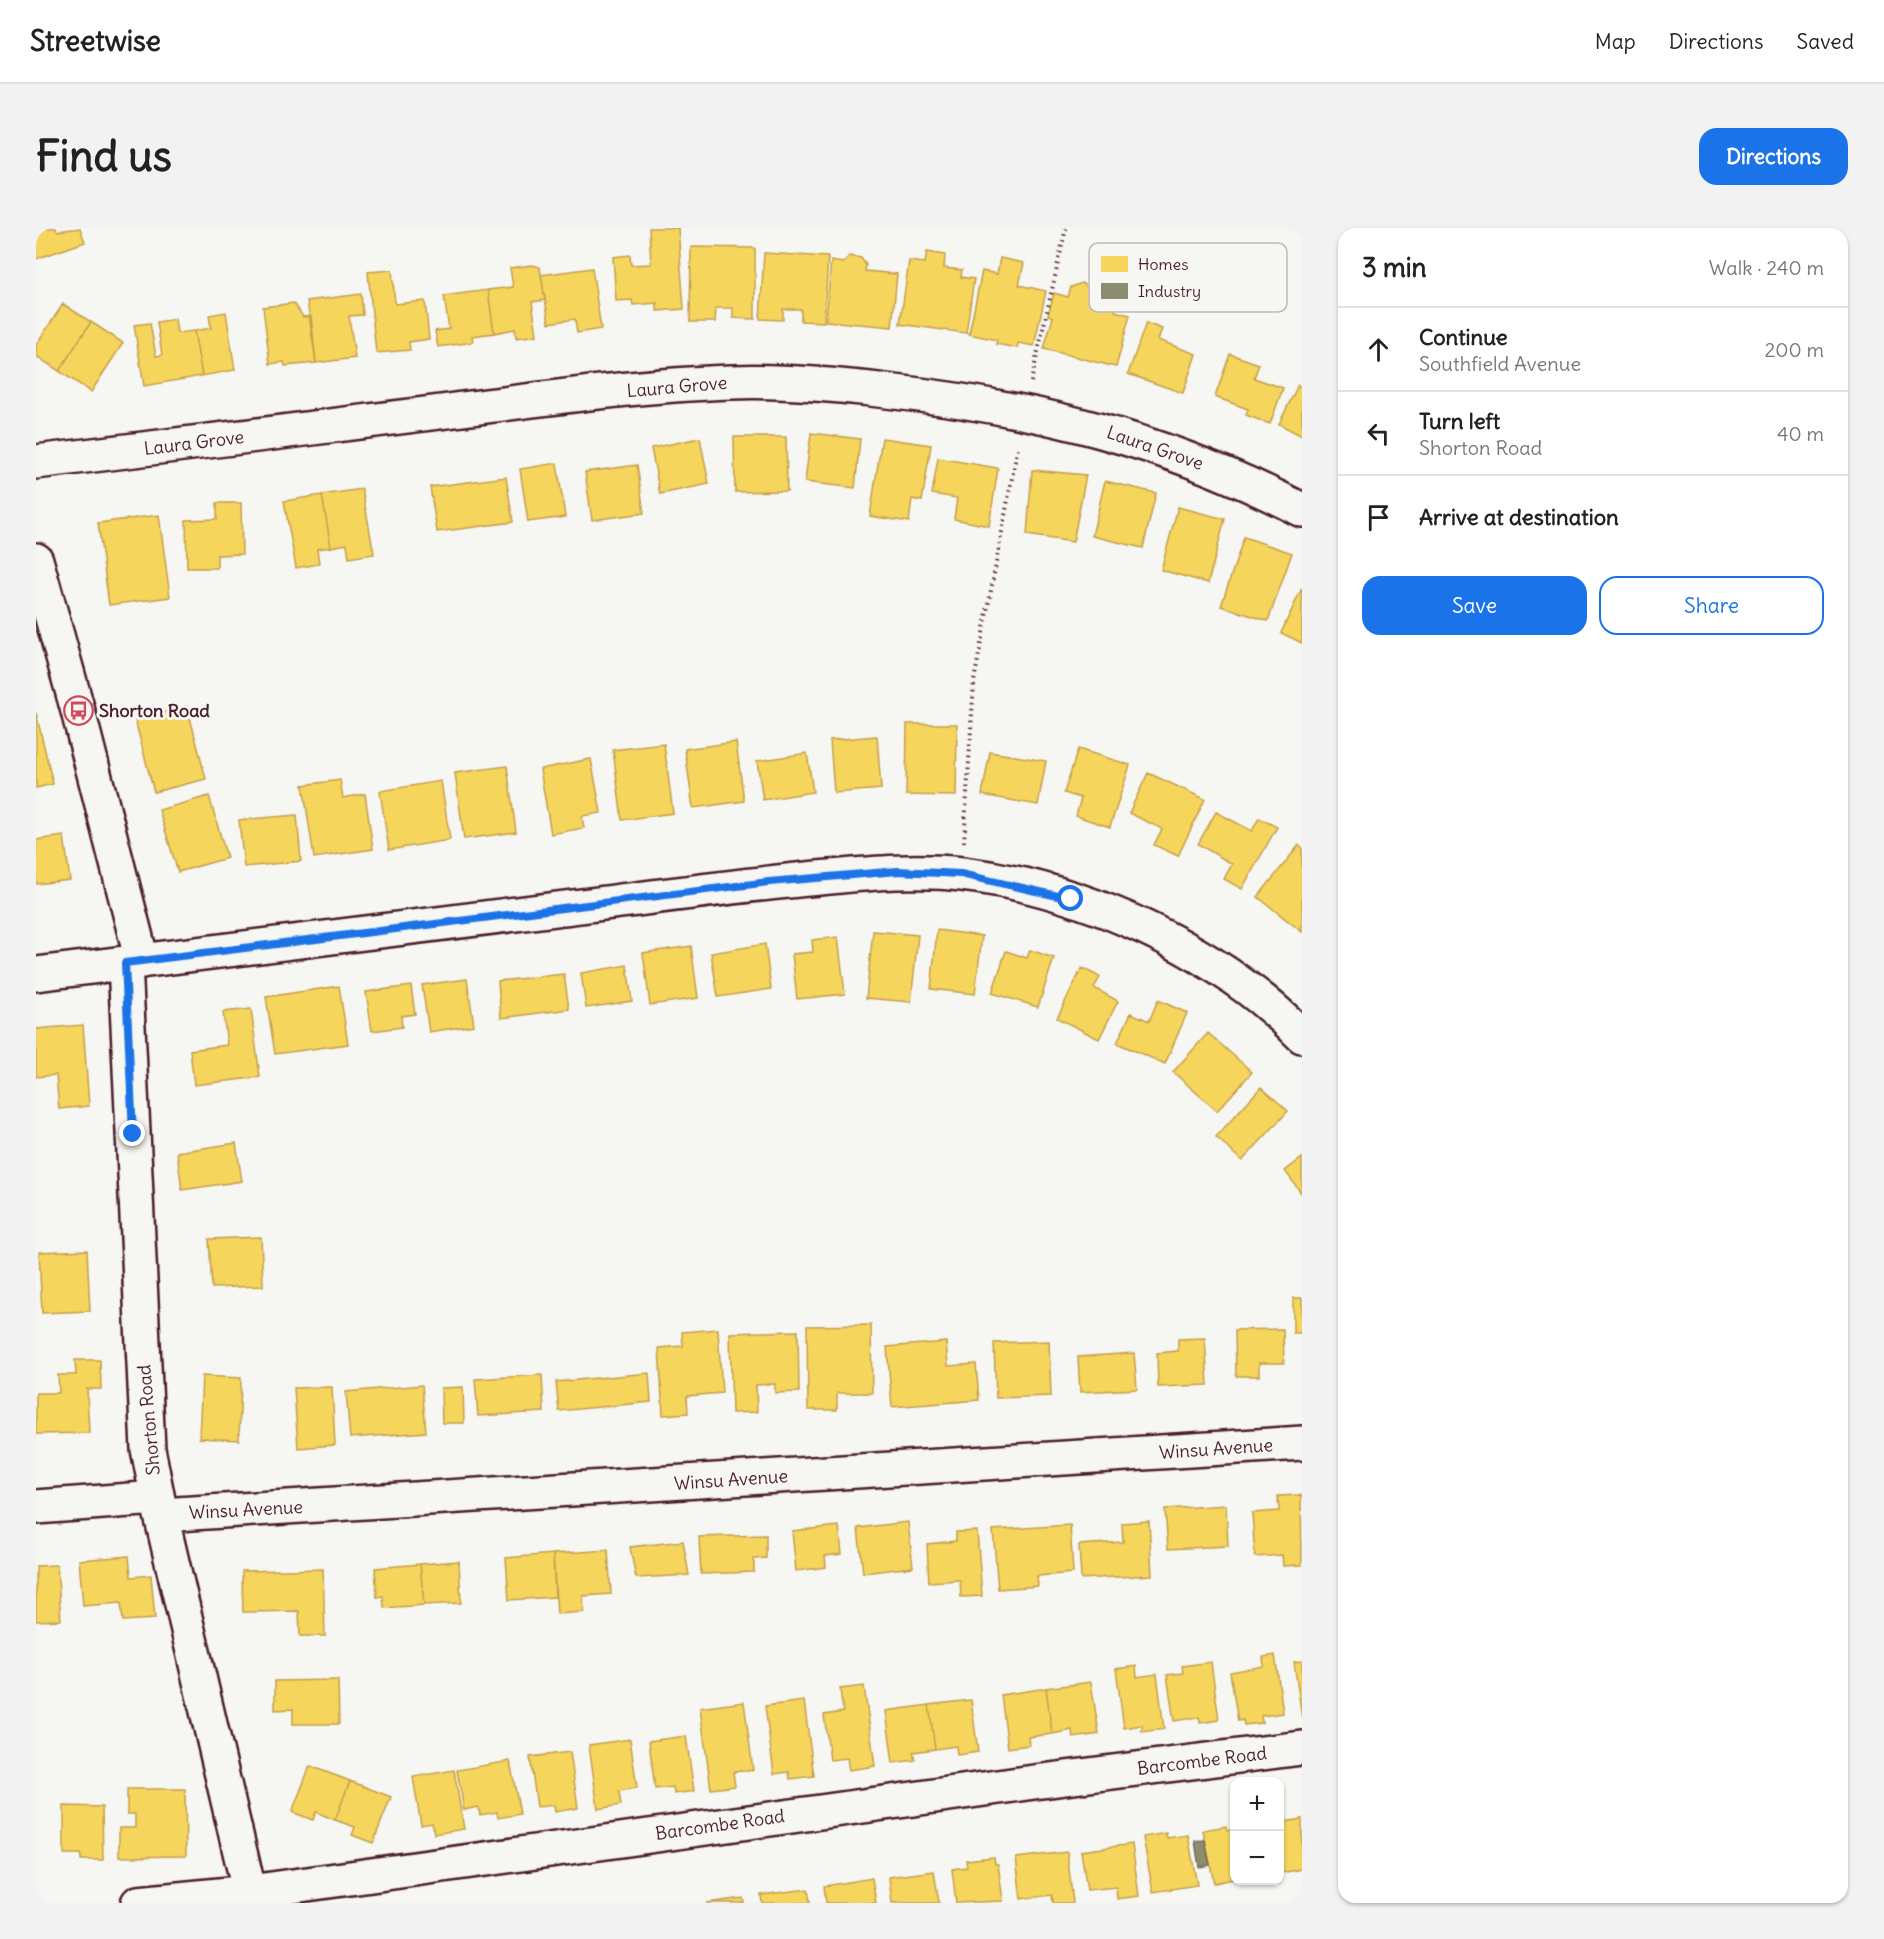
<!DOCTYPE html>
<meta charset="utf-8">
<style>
:root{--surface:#fff;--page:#f2f2f2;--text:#222;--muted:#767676;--line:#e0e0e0;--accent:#1a73e8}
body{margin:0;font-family:Delius,sans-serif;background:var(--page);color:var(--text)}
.controls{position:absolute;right:18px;bottom:18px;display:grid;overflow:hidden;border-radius:12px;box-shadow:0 2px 4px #0004}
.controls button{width:54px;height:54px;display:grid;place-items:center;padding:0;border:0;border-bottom:2px solid var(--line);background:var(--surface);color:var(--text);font:30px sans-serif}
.stop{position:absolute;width:18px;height:18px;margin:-14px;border:4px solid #1a73e8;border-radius:50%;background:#fff}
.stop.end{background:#1a73e8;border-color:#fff;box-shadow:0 2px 6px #0008}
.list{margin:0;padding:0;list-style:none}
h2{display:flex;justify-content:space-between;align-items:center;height:78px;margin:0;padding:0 24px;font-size:26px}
h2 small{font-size:20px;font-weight:400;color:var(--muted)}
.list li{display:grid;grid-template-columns:39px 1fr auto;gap:18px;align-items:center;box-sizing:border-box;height:84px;padding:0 24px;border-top:2px solid var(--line)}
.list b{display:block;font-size:22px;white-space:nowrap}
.list p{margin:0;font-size:20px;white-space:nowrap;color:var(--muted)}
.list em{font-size:20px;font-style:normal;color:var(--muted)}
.actions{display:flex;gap:12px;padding:18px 24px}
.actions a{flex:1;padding:14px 0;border:2px solid var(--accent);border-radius:18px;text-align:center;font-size:21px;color:var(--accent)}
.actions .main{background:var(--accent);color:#fff}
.icon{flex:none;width:33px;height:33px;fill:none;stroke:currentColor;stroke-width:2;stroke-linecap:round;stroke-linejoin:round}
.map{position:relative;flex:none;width:1266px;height:1675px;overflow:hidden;border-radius:18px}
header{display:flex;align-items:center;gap:36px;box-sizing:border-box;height:84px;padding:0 30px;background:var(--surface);border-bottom:2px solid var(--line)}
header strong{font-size:28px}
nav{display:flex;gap:33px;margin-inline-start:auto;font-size:21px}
.intro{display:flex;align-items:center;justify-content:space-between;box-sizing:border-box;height:144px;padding:0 36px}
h1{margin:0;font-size:42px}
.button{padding:15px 27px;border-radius:18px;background:var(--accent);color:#fff;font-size:21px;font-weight:700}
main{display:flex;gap:36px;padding:0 36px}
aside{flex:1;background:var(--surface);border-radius:18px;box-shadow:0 2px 4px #0004}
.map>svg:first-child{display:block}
</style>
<header>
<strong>Streetwise</strong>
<nav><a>Map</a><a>Directions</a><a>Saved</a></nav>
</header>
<div class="intro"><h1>Find us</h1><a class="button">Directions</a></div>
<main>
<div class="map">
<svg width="1266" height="1675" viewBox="0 0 1266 1675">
<rect width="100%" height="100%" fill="#f6f6f2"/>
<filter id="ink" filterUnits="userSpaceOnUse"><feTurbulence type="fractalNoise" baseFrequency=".0167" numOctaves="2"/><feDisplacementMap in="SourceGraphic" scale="12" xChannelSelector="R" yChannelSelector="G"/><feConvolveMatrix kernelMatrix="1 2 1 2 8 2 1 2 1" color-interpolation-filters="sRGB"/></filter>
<g filter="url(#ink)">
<path fill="#f6d55c" stroke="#c29e4d" stroke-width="1.5" d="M 0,0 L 20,0 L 21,3 L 44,0 L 49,14 L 0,31 Z
M 613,0 L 642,0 L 648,81 L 621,83 L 621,75 L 597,77 L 596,72 L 580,73 L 577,29 L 594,27 L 595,37 L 615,36 Z
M 655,19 L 719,20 L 719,91 L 697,90 L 697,80 L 680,80 L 679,94 L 654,94 Z
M 891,24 L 909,27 L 908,40 L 926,42 L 925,49 L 938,51 L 930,105 L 864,96 L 873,33 L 889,35 Z
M 728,25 L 792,29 L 788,94 L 765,93 L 765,81 L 747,81 L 747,92 L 724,91 Z
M 813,28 L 825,30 L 830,37 L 829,43 L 861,46 L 856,99 L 790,93 L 795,33 L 808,35 Z
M 964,30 L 988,35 L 983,57 L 1010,63 L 998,118 L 982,115 L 981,120 L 960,116 L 961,112 L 933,106 L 946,43 L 961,46 Z
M 496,37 L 504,39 L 509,72 L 496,74 L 501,107 L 480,110 L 479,101 L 458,105 L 452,62 L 477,59 L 474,40 Z
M 556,40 L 565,101 L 541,105 L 539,91 L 513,95 L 505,47 Z
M 356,42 L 359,76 L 389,73 L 393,111 L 373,114 L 374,122 L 340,125 L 332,44 Z
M 1046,55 L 1054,61 L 1083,68 L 1079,83 L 1094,87 L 1080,139 L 1008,121 L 1017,89 L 1012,87 L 1018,65 L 1032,69 L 1035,59 Z
M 452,62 L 458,105 L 436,108 L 437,114 L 402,119 L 399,103 L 413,101 L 408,68 Z
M 325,66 L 327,87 L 313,88 L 319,130 L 280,135 L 271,73 Z
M 258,75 L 267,89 L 275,88 L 280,135 L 249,138 L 248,134 L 234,136 L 227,79 Z
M 27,76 L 55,94 L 23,143 L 0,128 L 0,117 Z
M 190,84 L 199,142 L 166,148 L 158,103 L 175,100 L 173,87 Z
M 139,91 L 141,105 L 158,103 L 166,148 L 108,158 L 98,97 L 114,95 L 120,128 L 126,127 L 121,94 Z
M 55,94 L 87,115 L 55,164 L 23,143 Z
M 1110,95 L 1126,101 L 1122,112 L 1160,126 L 1147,165 L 1092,146 Z
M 1194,126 L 1223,136 L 1218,150 L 1247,160 L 1234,196 L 1210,187 L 1212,181 L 1179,169 Z
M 1262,157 L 1266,160 L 1266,208 L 1243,196 Z
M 775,205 L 824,211 L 819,260 L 769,254 Z
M 698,209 L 750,209 L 751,263 L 699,264 Z
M 664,210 L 673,256 L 624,266 L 615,220 Z
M 846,210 L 895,217 L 886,273 L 876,271 L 873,294 L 834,288 Z
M 902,230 L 962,240 L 953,298 L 918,291 L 921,270 L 896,266 Z
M 521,235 L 529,289 L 492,294 L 484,241 Z
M 601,237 L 608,285 L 556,292 L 549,244 Z
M 996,242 L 1050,247 L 1037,314 L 991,307 Z
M 470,249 L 477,294 L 401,304 L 394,259 Z
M 1069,253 L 1120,265 L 1107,320 L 1056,308 Z
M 326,261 L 338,326 L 313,330 L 311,316 L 295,319 L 286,267 Z
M 286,267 L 295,319 L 281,321 L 283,336 L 260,340 L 248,273 Z
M 181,275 L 205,275 L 206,326 L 181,327 L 181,340 L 151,340 L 150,292 L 181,291 Z
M 1142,279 L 1189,291 L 1172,355 L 1125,342 Z
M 123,287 L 134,369 L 73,377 L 62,295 Z
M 1208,309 L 1256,325 L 1232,393 L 1185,378 Z
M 1266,360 L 1266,415 L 1245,405 Z
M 151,478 L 170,551 L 118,564 L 99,492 Z
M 0,485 L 17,556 L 0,560 Z
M 871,496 L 921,496 L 920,568 L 870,567 Z
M 841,508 L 845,561 L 798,565 L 794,512 Z
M 700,514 L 708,573 L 657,580 L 649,521 Z
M 628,516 L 637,585 L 586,592 L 577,522 Z
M 1042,521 L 1094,537 L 1074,599 L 1040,588 L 1045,570 L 1028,565 Z
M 954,524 L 1010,533 L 1002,577 L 946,567 Z
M 771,525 L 777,564 L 727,572 L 721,533 Z
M 555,531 L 565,585 L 546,588 L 548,600 L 515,606 L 504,541 Z
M 471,538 L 480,604 L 428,611 L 419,545 Z
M 1112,545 L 1169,571 L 1142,628 L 1118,617 L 1126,601 L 1093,585 Z
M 304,552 L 307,570 L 329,566 L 337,621 L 278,630 L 267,557 Z
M 405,553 L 414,612 L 353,622 L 344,563 Z
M 173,568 L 191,630 L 142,644 L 123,582 Z
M 1180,584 L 1216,603 L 1223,590 L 1241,599 L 1206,661 L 1188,651 L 1196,636 L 1162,616 Z
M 261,587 L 265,633 L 208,639 L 203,592 Z
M 28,608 L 34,652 L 0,656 L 0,612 Z
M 1263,617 L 1266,619 L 1266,704 L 1222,669 Z
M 901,702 L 946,708 L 939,766 L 895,761 Z
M 837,703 L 882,707 L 875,774 L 830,770 Z
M 802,709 L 809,766 L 761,771 L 756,726 L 777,724 L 776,712 Z
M 729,716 L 735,761 L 682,769 L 675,725 Z
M 655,718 L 662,770 L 614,777 L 607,725 Z
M 994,722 L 1018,730 L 1002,779 L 956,765 L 970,723 L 991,730 Z
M 591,737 L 596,773 L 550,780 L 545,745 Z
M 1046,740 L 1064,749 L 1058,760 L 1082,773 L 1063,811 L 1021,790 Z
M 528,746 L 533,781 L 465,790 L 462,753 Z
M 431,751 L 438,797 L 393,804 L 386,757 Z
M 303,758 L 312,816 L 239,826 L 230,769 Z
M 375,758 L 379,786 L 365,788 L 366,799 L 336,803 L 330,764 Z
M 1122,772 L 1151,785 L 1129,836 L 1081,815 L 1095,785 L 1113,793 Z
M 215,781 L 224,849 L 158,857 L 154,822 L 191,817 L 187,784 Z
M 47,797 L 53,878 L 23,881 L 20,847 L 0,849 L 0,801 Z
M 1172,805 L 1216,844 L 1181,883 L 1137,844 Z
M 1225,859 L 1252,883 L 1206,933 L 1180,909 Z
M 200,915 L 206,953 L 146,962 L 141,924 Z
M 1266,930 L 1266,966 L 1249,943 Z
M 225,1009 L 227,1058 L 176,1060 L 173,1011 Z
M 51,1022 L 54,1083 L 6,1085 L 3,1024 Z
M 1257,1070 L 1266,1070 L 1266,1105 L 1257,1105 Z
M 835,1097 L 836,1165 L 801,1165 L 801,1182 L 772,1182 L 771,1098 Z
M 682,1101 L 686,1165 L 651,1168 L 652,1185 L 627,1187 L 623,1120 L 647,1118 L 646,1104 Z
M 1247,1101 L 1248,1135 L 1223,1135 L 1223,1148 L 1200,1148 L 1199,1102 Z
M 762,1103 L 763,1164 L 739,1165 L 739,1156 L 720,1157 L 721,1184 L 696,1185 L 694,1105 Z
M 1169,1110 L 1172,1157 L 1122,1159 L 1121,1125 L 1142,1123 L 1142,1111 Z
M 1013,1113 L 1015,1168 L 960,1170 L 958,1115 Z
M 910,1114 L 912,1138 L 940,1136 L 943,1172 L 856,1179 L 851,1119 Z
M 1098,1125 L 1101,1161 L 1044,1164 L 1042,1129 Z
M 39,1132 L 64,1132 L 65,1161 L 51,1161 L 53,1205 L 0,1206 L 0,1165 L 23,1165 L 22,1147 L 40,1147 Z
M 613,1145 L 615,1174 L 523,1183 L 520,1154 Z
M 506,1147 L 508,1184 L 442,1188 L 439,1151 Z
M 166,1148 L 205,1150 L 203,1212 L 163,1210 Z
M 386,1157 L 390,1204 L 314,1210 L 310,1164 Z
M 296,1159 L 299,1217 L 262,1220 L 258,1160 Z
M 427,1159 L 428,1195 L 406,1195 L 405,1160 Z
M 1265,1267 L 1266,1337 L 1247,1338 L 1246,1327 L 1219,1329 L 1216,1285 L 1243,1283 L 1242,1268 Z
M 1190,1277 L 1192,1318 L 1132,1321 L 1129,1281 Z
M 1113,1293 L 1116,1347 L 1045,1351 L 1043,1317 L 1087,1314 L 1086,1295 Z
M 872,1294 L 877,1339 L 827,1345 L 822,1300 Z
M 1034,1297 L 1037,1345 L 1001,1348 L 1002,1358 L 962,1361 L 957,1302 Z
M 803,1298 L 806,1326 L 789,1328 L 790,1339 L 760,1343 L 756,1303 Z
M 941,1303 L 946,1368 L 925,1369 L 924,1352 L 893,1354 L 891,1316 L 920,1313 L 920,1304 Z
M 730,1307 L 730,1330 L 718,1331 L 718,1344 L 665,1346 L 663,1309 Z
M 647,1313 L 653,1347 L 600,1350 L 594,1319 Z
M 572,1322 L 575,1366 L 547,1368 L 548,1384 L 521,1386 L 517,1326 Z
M 517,1326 L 519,1369 L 473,1372 L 470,1330 Z
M 93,1328 L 95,1349 L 115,1347 L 119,1391 L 87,1393 L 85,1375 L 47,1378 L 43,1332 Z
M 423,1333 L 425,1375 L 388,1377 L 384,1336 Z
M 384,1336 L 388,1377 L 348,1380 L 347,1368 L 341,1369 L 339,1340 Z
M 21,1337 L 25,1392 L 0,1393 L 0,1338 Z
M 287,1341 L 289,1408 L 264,1408 L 263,1383 L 207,1384 L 206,1343 Z
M 1239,1427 L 1247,1485 L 1225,1488 L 1226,1495 L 1208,1497 L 1207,1492 L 1202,1493 L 1194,1444 L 1228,1438 L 1227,1429 Z
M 1266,1433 L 1266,1490 L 1258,1434 Z
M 1175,1434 L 1183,1492 L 1164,1495 L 1163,1489 L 1138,1493 L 1131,1447 L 1147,1445 L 1146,1438 Z
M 1100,1438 L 1101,1449 L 1121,1446 L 1128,1501 L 1106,1504 L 1106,1497 L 1088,1500 L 1080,1441 Z
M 302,1452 L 303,1496 L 257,1496 L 257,1481 L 239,1482 L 239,1453 Z
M 1055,1454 L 1063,1506 L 1037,1510 L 1036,1502 L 1016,1506 L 1010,1460 Z
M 828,1458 L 839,1538 L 813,1542 L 811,1530 L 794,1532 L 788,1487 L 807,1484 L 804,1461 Z
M 1010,1460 L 1016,1506 L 992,1509 L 993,1517 L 972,1520 L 965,1467 Z
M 935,1472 L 942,1524 L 921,1527 L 920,1518 L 899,1521 L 893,1477 Z
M 768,1473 L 778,1548 L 754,1551 L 753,1544 L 738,1546 L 729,1478 Z
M 708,1474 L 717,1542 L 697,1544 L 699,1558 L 675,1561 L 664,1480 Z
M 893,1477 L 899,1521 L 877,1524 L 879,1532 L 857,1535 L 850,1483 Z
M 650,1508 L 658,1563 L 638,1566 L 637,1559 L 619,1561 L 613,1513 Z
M 594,1511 L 601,1560 L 583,1563 L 585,1577 L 562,1581 L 553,1517 Z
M 534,1524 L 542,1580 L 519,1584 L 518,1577 L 501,1579 L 494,1529 Z
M 474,1533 L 484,1586 L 462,1590 L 461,1584 L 444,1587 L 442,1579 L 428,1582 L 421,1542 Z
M 274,1538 L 314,1553 L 299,1592 L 280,1584 L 277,1592 L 256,1584 Z
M 418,1542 L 428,1601 L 398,1606 L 396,1595 L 385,1597 L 377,1549 Z
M 314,1553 L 355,1569 L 337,1615 L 316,1607 L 319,1599 L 299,1592 Z
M 91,1561 L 149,1561 L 150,1628 L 83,1629 L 83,1600 L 99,1600 L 99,1586 L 91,1586 Z
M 28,1578 L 66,1579 L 67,1632 L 45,1632 L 45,1626 L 28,1626 Z
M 1244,1591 L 1248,1591 L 1249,1594 L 1266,1591 L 1266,1641 L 1244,1645 Z
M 1190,1598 L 1191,1602 L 1198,1601 L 1198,1651 L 1178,1655 L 1167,1602 Z
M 1130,1605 L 1131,1610 L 1152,1607 L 1161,1657 L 1117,1664 L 1107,1609 Z
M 1096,1616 L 1103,1668 L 1081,1671 L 1080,1659 L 1051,1662 L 1045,1623 Z
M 1031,1624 L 1037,1675 L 1017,1675 L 1016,1667 L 985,1671 L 980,1630 Z
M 958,1629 L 959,1636 L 962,1636 L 967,1673 L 920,1675 L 916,1641 L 931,1639 L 930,1632 Z
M 898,1643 L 903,1675 L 856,1675 L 853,1649 Z
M 836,1650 L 840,1675 L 790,1675 L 788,1658 Z
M 772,1661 L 774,1675 L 726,1675 L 725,1667 Z
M 707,1670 L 708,1675 L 670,1675 Z"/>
<path fill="#8c8c6e" stroke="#786b5a" stroke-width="1.5" d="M 1169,1612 L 1174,1637 L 1163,1639 L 1159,1613 Z"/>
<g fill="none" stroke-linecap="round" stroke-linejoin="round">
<defs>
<path id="minor" d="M 0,234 C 137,218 275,200 412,183 C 506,171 601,157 696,154 C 748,152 800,157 851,163 C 1003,180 1129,212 1266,282
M 0,332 L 42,483 L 106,733
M 89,735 L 112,1221 L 125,1287 L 216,1675
M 0,746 C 192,722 385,698 577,674 C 649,665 721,655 794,649 C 838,645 882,641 926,646 C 1046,660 1181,721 1266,808
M 0,1279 L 121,1270
M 125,1287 L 1266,1215
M 102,1675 L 214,1664 L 998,1554 L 1266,1520"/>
</defs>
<use href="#minor" stroke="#4a1f2b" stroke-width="38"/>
<path stroke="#4a1f2b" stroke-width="4" stroke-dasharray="1.5 4.5" stroke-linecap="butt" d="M 995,154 L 1030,0
M 928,614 L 938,453 L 982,218"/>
<use href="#minor" stroke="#f6f6f2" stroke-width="33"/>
</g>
</g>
<g fill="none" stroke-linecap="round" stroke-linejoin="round" filter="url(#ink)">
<path stroke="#1a73e8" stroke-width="8" d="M 97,906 L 89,735 L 733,654 L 862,643 L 925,646 L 1035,671"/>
</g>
<defs>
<symbol id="bus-ring" viewBox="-11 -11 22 22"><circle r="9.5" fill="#f6f6f2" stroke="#d1495b" stroke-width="1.5"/><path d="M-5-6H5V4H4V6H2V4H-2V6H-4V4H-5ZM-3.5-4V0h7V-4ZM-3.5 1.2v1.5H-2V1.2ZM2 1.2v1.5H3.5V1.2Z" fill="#d1495b"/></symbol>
</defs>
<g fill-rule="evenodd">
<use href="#bus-ring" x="26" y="466" width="33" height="33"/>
</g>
<g text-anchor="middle" stroke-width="6" stroke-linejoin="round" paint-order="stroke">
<g font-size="18" fill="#4a1f2b" stroke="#f6f6f2">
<text transform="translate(641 159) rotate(-5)" y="6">Laura Grove</text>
<text transform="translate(158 215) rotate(-7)" y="6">Laura Grove</text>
<text transform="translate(1119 220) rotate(19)" y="6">Laura Grove</text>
<text transform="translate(113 1192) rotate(-95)" y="6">Shorton Road</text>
<text transform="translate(1180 1221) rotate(-4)" y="6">Winsu Avenue</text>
<text transform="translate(695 1252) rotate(-4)" y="6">Winsu Avenue</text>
<text transform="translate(210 1282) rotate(-3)" y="6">Winsu Avenue</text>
<text transform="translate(1166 1533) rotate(-7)" y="6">Barcombe Road</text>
<text transform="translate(684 1597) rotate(-8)" y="6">Barcombe Road</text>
</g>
<g font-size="18" font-weight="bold" fill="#4a1f2b" stroke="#f6f6f2" text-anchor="start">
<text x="63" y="489">Shorton Road</text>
</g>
</g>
<rect x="1053" y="15" width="198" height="69" rx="9" fill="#f6f6f2" stroke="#c2b6b6" stroke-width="1.5"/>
<rect x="1065" y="28" width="27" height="16" fill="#f6d55c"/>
<rect x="1065" y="55" width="27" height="16" fill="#8c8c6e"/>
<g font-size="16" fill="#4a1f2b">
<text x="1102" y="42">Homes</text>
<text x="1102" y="69">Industry</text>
</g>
</svg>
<div class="controls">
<button>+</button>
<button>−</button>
</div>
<div class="stop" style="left:1035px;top:671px"></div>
<div class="stop end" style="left:97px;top:906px"></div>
</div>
<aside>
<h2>3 min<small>Walk · 240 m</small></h2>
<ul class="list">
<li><svg class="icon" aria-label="ahead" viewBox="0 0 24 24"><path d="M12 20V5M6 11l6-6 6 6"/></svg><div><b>Continue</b><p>Southfield Avenue</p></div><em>200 m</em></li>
<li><svg class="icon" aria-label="left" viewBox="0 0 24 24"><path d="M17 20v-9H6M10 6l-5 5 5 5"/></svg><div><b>Turn left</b><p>Shorton Road</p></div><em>40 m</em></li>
<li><svg class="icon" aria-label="arrive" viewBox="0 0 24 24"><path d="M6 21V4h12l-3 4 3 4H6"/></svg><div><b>Arrive at destination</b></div></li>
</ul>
<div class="actions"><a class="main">Save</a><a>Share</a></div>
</aside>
</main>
